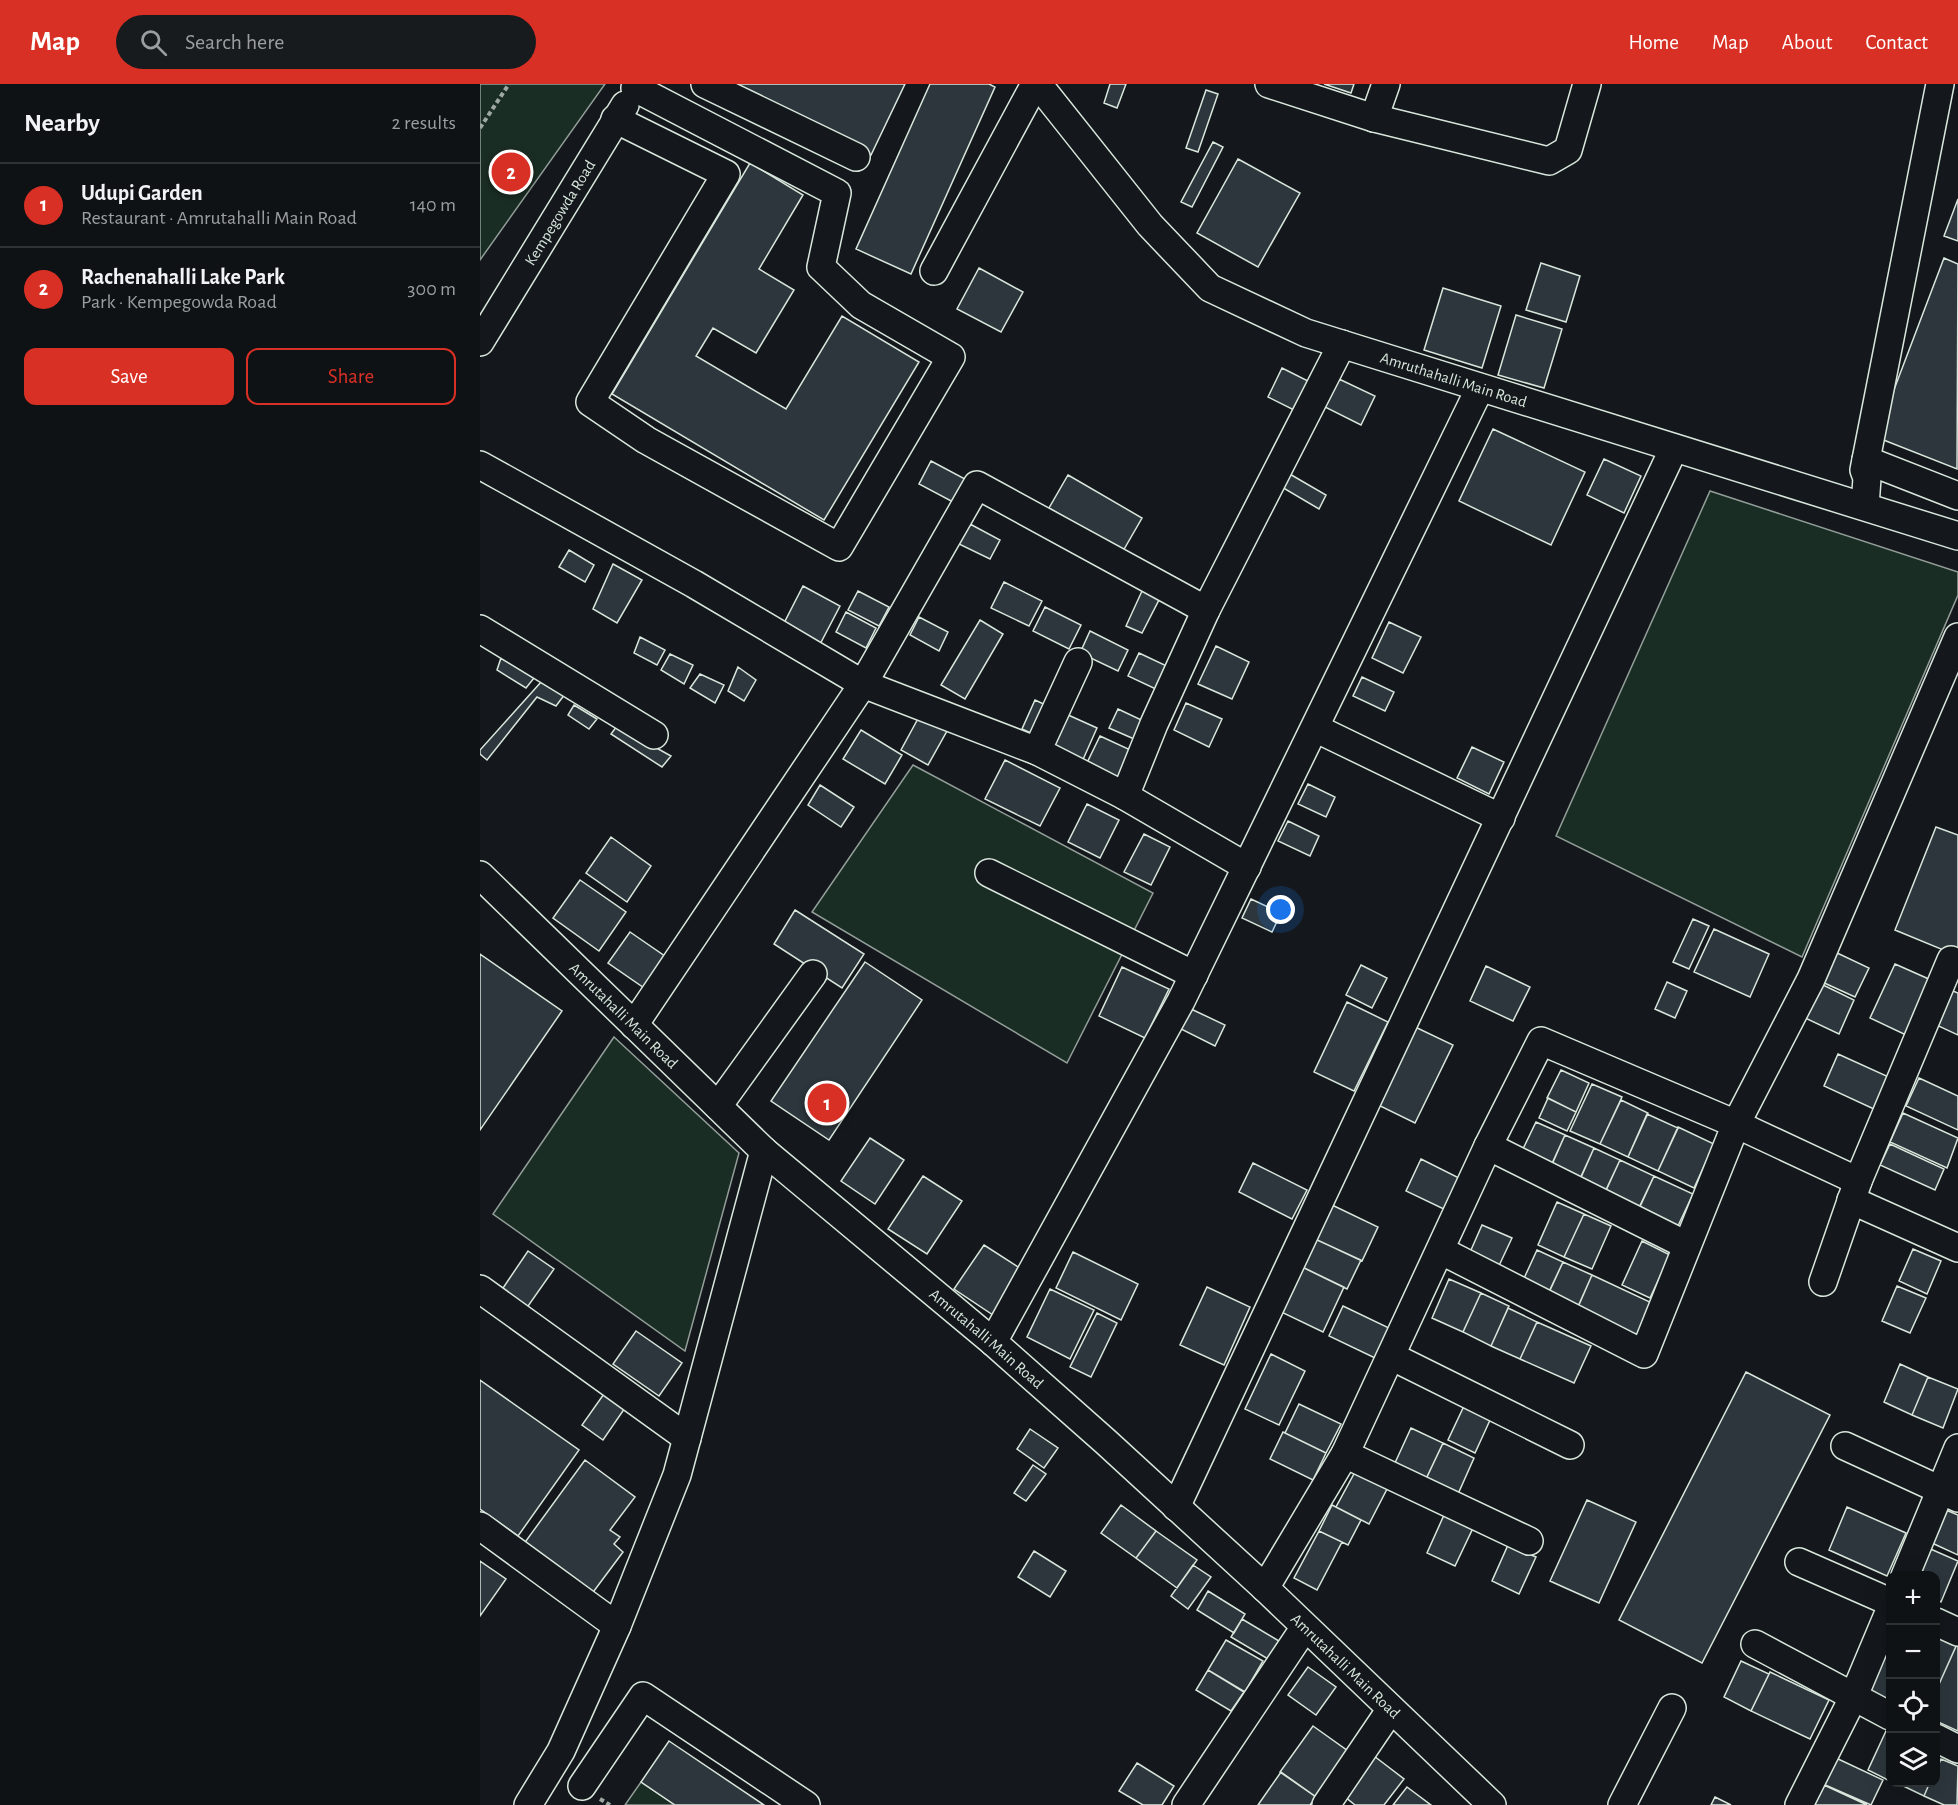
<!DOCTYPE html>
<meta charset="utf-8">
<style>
:root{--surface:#0f1215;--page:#181b1e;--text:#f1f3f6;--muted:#9b9ea0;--line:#2f3234;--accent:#d93025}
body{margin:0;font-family:"Alegreya Sans",sans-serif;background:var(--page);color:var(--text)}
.controls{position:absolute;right:18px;bottom:18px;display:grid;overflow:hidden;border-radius:12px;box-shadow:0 6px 24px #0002}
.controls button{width:54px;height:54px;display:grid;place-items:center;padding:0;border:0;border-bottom:2px solid var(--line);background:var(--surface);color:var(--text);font:30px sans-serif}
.you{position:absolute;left:801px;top:826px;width:21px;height:21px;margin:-15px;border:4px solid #fff;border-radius:50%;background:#1a73e8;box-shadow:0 0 0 9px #1a73e833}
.badge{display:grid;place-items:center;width:39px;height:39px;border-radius:50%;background:var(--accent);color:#fff;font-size:20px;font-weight:700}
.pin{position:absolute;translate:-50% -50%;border:3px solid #fff;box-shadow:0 2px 6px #0006}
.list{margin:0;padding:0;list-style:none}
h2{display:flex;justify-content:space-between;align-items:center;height:78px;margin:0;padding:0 24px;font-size:26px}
h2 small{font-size:20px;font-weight:400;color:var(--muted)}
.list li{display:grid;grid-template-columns:39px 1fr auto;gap:18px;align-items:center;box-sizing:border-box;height:84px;padding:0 24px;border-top:2px solid var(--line)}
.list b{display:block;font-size:22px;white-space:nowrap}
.list p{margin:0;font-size:20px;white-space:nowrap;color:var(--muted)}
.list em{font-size:20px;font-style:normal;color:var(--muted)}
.actions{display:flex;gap:12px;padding:18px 24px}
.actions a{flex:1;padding:14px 0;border:2px solid var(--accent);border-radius:12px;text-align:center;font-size:21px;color:var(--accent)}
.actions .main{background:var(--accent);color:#fff}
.icon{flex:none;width:33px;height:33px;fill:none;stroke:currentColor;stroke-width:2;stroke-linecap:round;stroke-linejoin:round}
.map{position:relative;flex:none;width:1478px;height:1721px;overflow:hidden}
header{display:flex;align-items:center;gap:36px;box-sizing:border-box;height:84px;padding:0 30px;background:var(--accent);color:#fff}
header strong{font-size:28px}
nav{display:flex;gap:33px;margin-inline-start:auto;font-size:21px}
.search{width:420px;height:54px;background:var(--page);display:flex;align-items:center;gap:15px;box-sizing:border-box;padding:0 21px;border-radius:33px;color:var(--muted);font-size:22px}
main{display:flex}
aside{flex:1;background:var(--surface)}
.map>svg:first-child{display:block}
</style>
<header>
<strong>Map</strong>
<div class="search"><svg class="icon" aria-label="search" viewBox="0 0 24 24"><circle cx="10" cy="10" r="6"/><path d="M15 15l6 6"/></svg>Search here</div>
<nav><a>Home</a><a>Map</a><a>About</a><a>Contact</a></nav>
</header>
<main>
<aside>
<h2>Nearby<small>2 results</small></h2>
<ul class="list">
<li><span class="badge">1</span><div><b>Udupi Garden</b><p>Restaurant · Amrutahalli Main Road</p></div><em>140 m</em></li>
<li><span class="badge">2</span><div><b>Rachenahalli Lake Park</b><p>Park · Kempegowda Road</p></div><em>300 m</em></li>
</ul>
<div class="actions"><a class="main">Save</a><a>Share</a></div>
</aside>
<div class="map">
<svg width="1478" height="1721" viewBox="0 0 1478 1721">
<rect width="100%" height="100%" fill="#14181c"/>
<path fill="#1a2d24" stroke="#939e99" stroke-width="1.5" d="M 0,0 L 125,0 L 0,176 Z
M 1230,407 L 1478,488 L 1478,511 L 1322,873 L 1076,752 Z
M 433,681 L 673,809 L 587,979 L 332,828 Z
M 134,953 L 259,1069 L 205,1267 L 13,1130 Z
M 161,1698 L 195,1721 L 145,1721 Z"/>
<path fill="#2c363c" stroke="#d8e6dc" stroke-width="1.5" d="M 239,0 L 425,0 L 391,71 Z
M 450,0 L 509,0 L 515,3 L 431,190 L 376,165 Z
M 630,0 L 646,0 L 637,24 L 624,19 Z
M 844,0 L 874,0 L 871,9 Z
M 726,6 L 738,10 L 718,68 L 706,64 Z
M 733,58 L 743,63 L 712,123 L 701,118 Z
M 758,75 L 820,109 L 778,183 L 717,149 Z
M 270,79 L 323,111 L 279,185 L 314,206 L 276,269 L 233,244 L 216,272 L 306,325 L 362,232 L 439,278 L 344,436 L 132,310 Z
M 1478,115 L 1478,157 L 1464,152 Z
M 1464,174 L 1478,180 L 1477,385 L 1396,353 Z
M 1061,179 L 1100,192 L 1086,238 L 1046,226 Z
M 499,184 L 543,208 L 521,248 L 477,225 Z
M 963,204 L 1021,222 L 1002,284 L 944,266 Z
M 1036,231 L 1082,245 L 1064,304 L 1018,291 Z
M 802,284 L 832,299 L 818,328 L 788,313 Z
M 859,295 L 895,312 L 881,341 L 845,323 Z
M 1013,345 L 1105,388 L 1071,461 L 979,417 Z
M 1124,375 L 1161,392 L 1144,429 L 1107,411 Z
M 451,377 L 485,395 L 473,418 L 439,400 Z
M 808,389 L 846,411 L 839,425 L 800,402 Z
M 588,391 L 662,434 L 643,467 L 569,424 Z
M 490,440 L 520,456 L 510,475 L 479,460 Z
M 89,466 L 114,481 L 105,498 L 79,483 Z
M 133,480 L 162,496 L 137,539 L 113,525 Z
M 524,498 L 562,517 L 549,542 L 511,524 Z
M 323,502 L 360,522 L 338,564 L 301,545 Z
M 378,507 L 409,523 L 399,542 L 368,526 Z
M 662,507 L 682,510 L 662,549 L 646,542 Z
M 565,523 L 601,541 L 589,565 L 553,547 Z
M 366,528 L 396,544 L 386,564 L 356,548 Z
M 439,533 L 468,548 L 459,567 L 430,551 Z
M 500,536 L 523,550 L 485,615 L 461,601 Z
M 909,538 L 941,553 L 923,589 L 892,574 Z
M 610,547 L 648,566 L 638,587 L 600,569 Z
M 160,553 L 185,566 L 177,581 L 154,569 Z
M 736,562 L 769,578 L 752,615 L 718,600 Z
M 659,569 L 691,584 L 680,607 L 648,592 Z
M 190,570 L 213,581 L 204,600 L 181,586 Z
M 21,574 L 54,594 L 46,604 L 17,586 Z
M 258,583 L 276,596 L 264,617 L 248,607 Z
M 220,590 L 244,601 L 235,619 L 210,604 Z
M 882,593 L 914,608 L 905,627 L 873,612 Z
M 62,597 L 85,610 L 76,622 L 57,613 L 7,676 L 0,670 L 0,666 Z
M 555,616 L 568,622 L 555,651 L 542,645 Z
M 706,619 L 742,635 L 729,663 L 694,646 Z
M 94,621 L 117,635 L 109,645 L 88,631 Z
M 638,625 L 670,640 L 661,658 L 629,644 Z
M 586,630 L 617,644 L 601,680 L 570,665 Z
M 440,631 L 467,647 L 448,681 L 421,666 Z
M 137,642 L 191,672 L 182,683 L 131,650 Z
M 381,646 L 422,671 L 405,700 L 363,675 Z
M 620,652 L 657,669 L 641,704 L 603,687 Z
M 992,663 L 1024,678 L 1009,710 L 977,694 Z
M 525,676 L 580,704 L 560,742 L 505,715 Z
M 828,700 L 855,713 L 846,733 L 818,720 Z
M 340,701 L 374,723 L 361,743 L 328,721 Z
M 607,720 L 639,736 L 620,774 L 588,758 Z
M 808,737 L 839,752 L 830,772 L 798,757 Z
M 1456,743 L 1478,751 L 1478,872 L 1415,846 Z
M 664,750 L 690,763 L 671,801 L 644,788 Z
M 131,753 L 171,782 L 147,818 L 106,789 Z
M 100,796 L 146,828 L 119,867 L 73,834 Z
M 771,815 L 801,829 L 792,848 L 762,834 Z
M 315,826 L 384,870 L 362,904 L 294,860 Z
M 1213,835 L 1229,842 L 1209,885 L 1193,878 Z
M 1234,845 L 1289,870 L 1270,913 L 1214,888 Z
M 150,848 L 192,877 L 170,908 L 128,879 Z
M 1353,867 L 1389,884 L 1375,913 L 1340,897 Z
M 0,870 L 82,927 L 0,1046 Z
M 385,878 L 442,916 L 349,1056 L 291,1017 Z
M 1415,880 L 1451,896 L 1426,951 L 1390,934 Z
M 881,881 L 907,894 L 892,924 L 866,911 Z
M 1006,882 L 1050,903 L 1033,937 L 990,917 Z
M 642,883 L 689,905 L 665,954 L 619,932 Z
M 1187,898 L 1207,907 L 1195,934 L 1175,925 Z
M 1339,899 L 1374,916 L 1359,950 L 1323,933 Z
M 1468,905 L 1478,909 L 1478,951 L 1452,939 Z
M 867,918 L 908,938 L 874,1007 L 834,988 Z
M 711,925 L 745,941 L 735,962 L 701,945 Z
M 931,941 L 973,961 L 935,1039 L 894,1019 Z
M 1358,970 L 1411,994 L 1396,1026 L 1344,1002 Z
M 1081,986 L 1109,999 L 1096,1028 L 1067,1014 Z
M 1439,994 L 1478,1012 L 1478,1046 L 1426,1022 Z
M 1112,1000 L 1142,1013 L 1120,1060 L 1090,1047 Z
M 1068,1014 L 1096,1028 L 1087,1047 L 1059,1034 Z
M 1141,1016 L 1168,1029 L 1148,1073 L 1120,1060 Z
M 1423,1029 L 1478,1054 L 1467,1084 L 1410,1058 Z
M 1167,1030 L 1198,1044 L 1178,1087 L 1148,1073 Z
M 1056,1038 L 1085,1051 L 1070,1085 L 1040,1071 Z
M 1198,1043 L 1234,1060 L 1214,1104 L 1178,1087 Z
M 1085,1051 L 1114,1064 L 1098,1099 L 1069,1086 Z
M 390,1054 L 424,1076 L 395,1120 L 361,1097 Z
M 1410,1060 L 1464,1085 L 1455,1106 L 1400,1081 Z
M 1114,1064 L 1140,1076 L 1124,1110 L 1099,1098 Z
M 941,1075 L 985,1097 L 970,1128 L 926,1107 Z
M 1140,1076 L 1174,1092 L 1158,1127 L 1124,1111 Z
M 773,1079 L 827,1106 L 812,1135 L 759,1108 Z
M 443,1092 L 482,1117 L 447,1170 L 408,1145 Z
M 1174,1092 L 1213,1110 L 1196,1146 L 1157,1128 Z
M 1077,1118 L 1104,1130 L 1084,1173 L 1058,1161 Z
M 852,1121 L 898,1143 L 882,1177 L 835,1155 Z
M 1104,1130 L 1131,1142 L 1112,1185 L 1084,1173 Z
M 1002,1141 L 1032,1154 L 1016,1188 L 987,1175 Z
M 835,1155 L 881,1176 L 867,1205 L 822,1183 Z
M 1162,1157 L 1190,1171 L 1170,1214 L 1142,1201 Z
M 504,1161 L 546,1188 L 516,1233 L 474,1205 Z
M 1433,1165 L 1461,1177 L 1447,1210 L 1419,1197 Z
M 1057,1166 L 1083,1178 L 1066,1215 L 1040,1203 Z
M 48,1167 L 74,1185 L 46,1225 L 21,1207 Z
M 593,1168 L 658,1200 L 641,1236 L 576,1204 Z
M 1083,1178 L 1112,1191 L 1096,1227 L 1066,1214 Z
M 816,1180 L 864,1203 L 843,1248 L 795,1225 Z
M 1112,1191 L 1172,1219 L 1154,1257 L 1095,1230 Z
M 969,1195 L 1001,1209 L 983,1248 L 952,1234 Z
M 1417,1202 L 1446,1214 L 1430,1249 L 1402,1237 Z
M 727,1203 L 770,1223 L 744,1281 L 700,1261 Z
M 570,1205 L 614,1226 L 590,1275 L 547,1253 Z
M 1001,1209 L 1029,1222 L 1011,1262 L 983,1248 Z
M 863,1222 L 909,1244 L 895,1274 L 849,1252 Z
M 1028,1224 L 1057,1238 L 1040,1275 L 1011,1262 Z
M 617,1229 L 637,1239 L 611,1293 L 590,1283 Z
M 1057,1238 L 1111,1262 L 1094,1299 L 1040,1275 Z
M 156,1247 L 202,1279 L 179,1312 L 133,1280 Z
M 791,1270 L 825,1287 L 799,1341 L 765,1325 Z
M 1420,1280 L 1448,1293 L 1432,1331 L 1404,1318 Z
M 1266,1288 L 1350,1331 L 1222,1579 L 1139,1536 Z
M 1448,1293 L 1478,1305 L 1463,1344 L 1432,1331 Z
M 0,1296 L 99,1366 L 38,1452 L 0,1425 Z
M 126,1307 L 147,1321 L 123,1356 L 102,1341 Z
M 819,1320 L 861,1340 L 846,1369 L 805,1349 Z
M 984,1322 L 1011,1334 L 995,1369 L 968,1356 Z
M 931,1344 L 963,1359 L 946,1395 L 914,1381 Z
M 550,1345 L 578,1364 L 564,1384 L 537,1365 Z
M 803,1348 L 846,1369 L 833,1396 L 790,1375 Z
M 963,1359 L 994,1374 L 978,1410 L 946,1395 Z
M 105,1376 L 155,1413 L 130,1446 L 140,1453 L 134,1460 L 143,1468 L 111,1511 L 43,1461 Z
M 553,1381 L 566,1390 L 546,1417 L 534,1409 Z
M 875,1388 L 907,1405 L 889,1440 L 856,1423 Z
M 1107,1416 L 1156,1438 L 1119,1519 L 1070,1497 Z
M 641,1421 L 676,1447 L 656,1474 L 621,1449 Z
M 852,1421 L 881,1436 L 868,1461 L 839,1447 Z
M 1367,1423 L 1426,1449 L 1407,1492 L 1349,1466 Z
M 1466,1426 L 1478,1431 L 1478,1471 L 1452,1459 Z
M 964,1431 L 993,1444 L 975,1482 L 947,1469 Z
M 676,1447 L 717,1476 L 697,1504 L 656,1474 Z
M 839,1447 L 862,1458 L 837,1506 L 814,1494 Z
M 1028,1461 L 1056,1473 L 1039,1510 L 1012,1497 Z
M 1446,1463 L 1478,1477 L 1461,1518 L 1456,1515 L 1456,1492 L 1434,1492 Z
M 554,1467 L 586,1487 L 570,1513 L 538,1493 Z
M 0,1477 L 26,1495 L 0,1532 Z
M 713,1481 L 731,1493 L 708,1525 L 691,1512 Z
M 728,1507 L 765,1530 L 754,1549 L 717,1526 Z
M 762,1535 L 799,1557 L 788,1575 L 751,1553 Z
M 1456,1550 L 1477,1560 L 1456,1607 Z
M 746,1556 L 783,1577 L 765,1608 L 728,1586 Z
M 1410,1558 L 1410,1616 L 1388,1606 Z
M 1477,1560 L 1478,1560 L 1478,1647 L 1456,1637 L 1456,1607 Z
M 1261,1577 L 1289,1590 L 1271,1627 L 1244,1613 Z
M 828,1583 L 856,1603 L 836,1631 L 808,1611 Z
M 728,1586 L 764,1608 L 751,1627 L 716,1606 Z
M 1290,1588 L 1349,1616 L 1330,1655 L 1271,1627 Z
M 833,1642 L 868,1667 L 836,1713 L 800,1688 Z
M 1406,1647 L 1410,1649 L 1410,1697 L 1388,1686 Z
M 189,1657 L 284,1721 L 195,1721 L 161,1698 Z
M 894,1672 L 924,1695 L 904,1721 L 875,1721 L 864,1712 Z
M 1356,1674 L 1403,1696 L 1391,1721 L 1343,1700 Z
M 1461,1675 L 1478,1682 L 1477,1721 L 1464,1721 L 1444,1712 L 1450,1698 L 1456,1698 L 1456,1687 Z
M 657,1679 L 694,1702 L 682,1721 L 663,1721 L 639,1707 Z
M 801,1688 L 836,1713 L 830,1721 L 778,1721 Z
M 1415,1698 L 1450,1698 L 1444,1712 Z
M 1344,1701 L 1387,1721 L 1334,1721 Z
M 927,1703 L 951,1721 L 913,1721 Z
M 1235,1713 L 1251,1721 L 1231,1721 Z"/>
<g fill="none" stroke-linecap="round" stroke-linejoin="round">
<defs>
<g id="minor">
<path d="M 225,0 L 376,73"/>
<path id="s1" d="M 558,0 L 670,141 L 730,204 L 826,249 L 1478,452"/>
<path d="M 789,0 L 894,34 L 1069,77 L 1088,66 L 1107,0"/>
<path d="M 894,34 L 906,0"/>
<path d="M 135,35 L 246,90 L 110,318 L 166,356 L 359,463 L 471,273 L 381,221 L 341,183 L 357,109 L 155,4"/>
<path d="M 454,187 L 555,0"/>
<path id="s2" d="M 0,258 L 145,21"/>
<path d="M 1386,376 L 1478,412"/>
<path d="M 0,381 L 214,500 L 383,600 L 497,401 L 726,526 L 862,260"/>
<path d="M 1385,422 L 1387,394 L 1384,386 L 1460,0"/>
<path d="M 726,526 L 674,640 L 645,712 L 767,783"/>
<path d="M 0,545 L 174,651"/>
<path d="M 598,578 L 557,667 L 645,712"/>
<path d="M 835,644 L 1021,734"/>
<path d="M 509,789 L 714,891"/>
<path id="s3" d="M 0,791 L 284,1067 L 513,1258 L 626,1358 L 785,1504 L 1012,1721"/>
<path d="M 154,941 L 383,600 L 557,667"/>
<path d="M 238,1022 L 333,890"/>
<path d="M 1008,1062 L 1206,1161"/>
<path d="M 1378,1097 L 1256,1040 L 1331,895 L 1478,553"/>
<path d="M 1371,1116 L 1478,1164"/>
<path d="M 1343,1198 L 1378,1097 L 1471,876"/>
<path d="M 0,1205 L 207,1354"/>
<path d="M 513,1258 L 701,917 L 1000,304"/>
<path d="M 911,1272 L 1090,1361"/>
<path d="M 1365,1362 L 1478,1414"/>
<path d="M 865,1370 L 1049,1457"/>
<path d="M 696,1423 L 1194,364"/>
<path d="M 0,1442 L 137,1542"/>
<path d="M 1319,1478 L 1410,1518"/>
<path d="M 1425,1492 L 1478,1364"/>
<path d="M 785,1504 L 865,1370 L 1008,1062 L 1061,957 L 1256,1040 L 1164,1270 L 960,1166"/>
<path d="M 1456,1538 L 1478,1548"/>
<path d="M 1275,1560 L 1410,1632"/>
<path d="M 1456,1654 L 1478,1665"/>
<path d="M 102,1702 L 163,1612 L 326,1721"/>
<path d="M 48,1721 L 81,1667 L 137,1542 L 197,1391 L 284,1067"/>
<path d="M 706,1721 L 825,1543"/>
<path d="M 846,1721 L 911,1625"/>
<path d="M 1142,1721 L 1192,1624"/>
<path d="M 1319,1721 L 1373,1614 L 1410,1526"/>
</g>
</defs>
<use href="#minor" stroke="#d8e6dc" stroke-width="30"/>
<path stroke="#9da8a2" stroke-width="4" stroke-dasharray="4.5 3" stroke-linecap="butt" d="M 0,44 L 29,0
M 120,1715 L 130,1721"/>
<use href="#minor" stroke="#14181c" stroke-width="27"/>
</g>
<g text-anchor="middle" stroke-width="4.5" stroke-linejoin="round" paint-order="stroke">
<g font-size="16" fill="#d8e6dc" stroke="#14181c">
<text dy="6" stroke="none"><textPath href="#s2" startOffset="152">Kempegowda Road</textPath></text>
<text dy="6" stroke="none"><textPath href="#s1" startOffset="528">Amruthahalli Main Road</textPath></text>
<text dy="6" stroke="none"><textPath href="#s3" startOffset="201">Amrutahalli Main Road</textPath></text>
<text dy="6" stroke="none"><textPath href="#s3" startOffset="687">Amrutahalli Main Road</textPath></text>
<text dy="6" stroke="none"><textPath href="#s3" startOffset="1173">Amrutahalli Main Road</textPath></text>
</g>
</g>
</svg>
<div class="controls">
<button>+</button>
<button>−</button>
<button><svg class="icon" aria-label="locate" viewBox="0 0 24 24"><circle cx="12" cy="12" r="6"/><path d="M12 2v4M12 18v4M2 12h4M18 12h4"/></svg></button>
<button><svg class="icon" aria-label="layers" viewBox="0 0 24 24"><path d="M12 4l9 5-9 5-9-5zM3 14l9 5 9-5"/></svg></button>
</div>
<div class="you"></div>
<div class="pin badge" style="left:347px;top:1019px">1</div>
<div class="pin badge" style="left:31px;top:88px">2</div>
</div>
</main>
